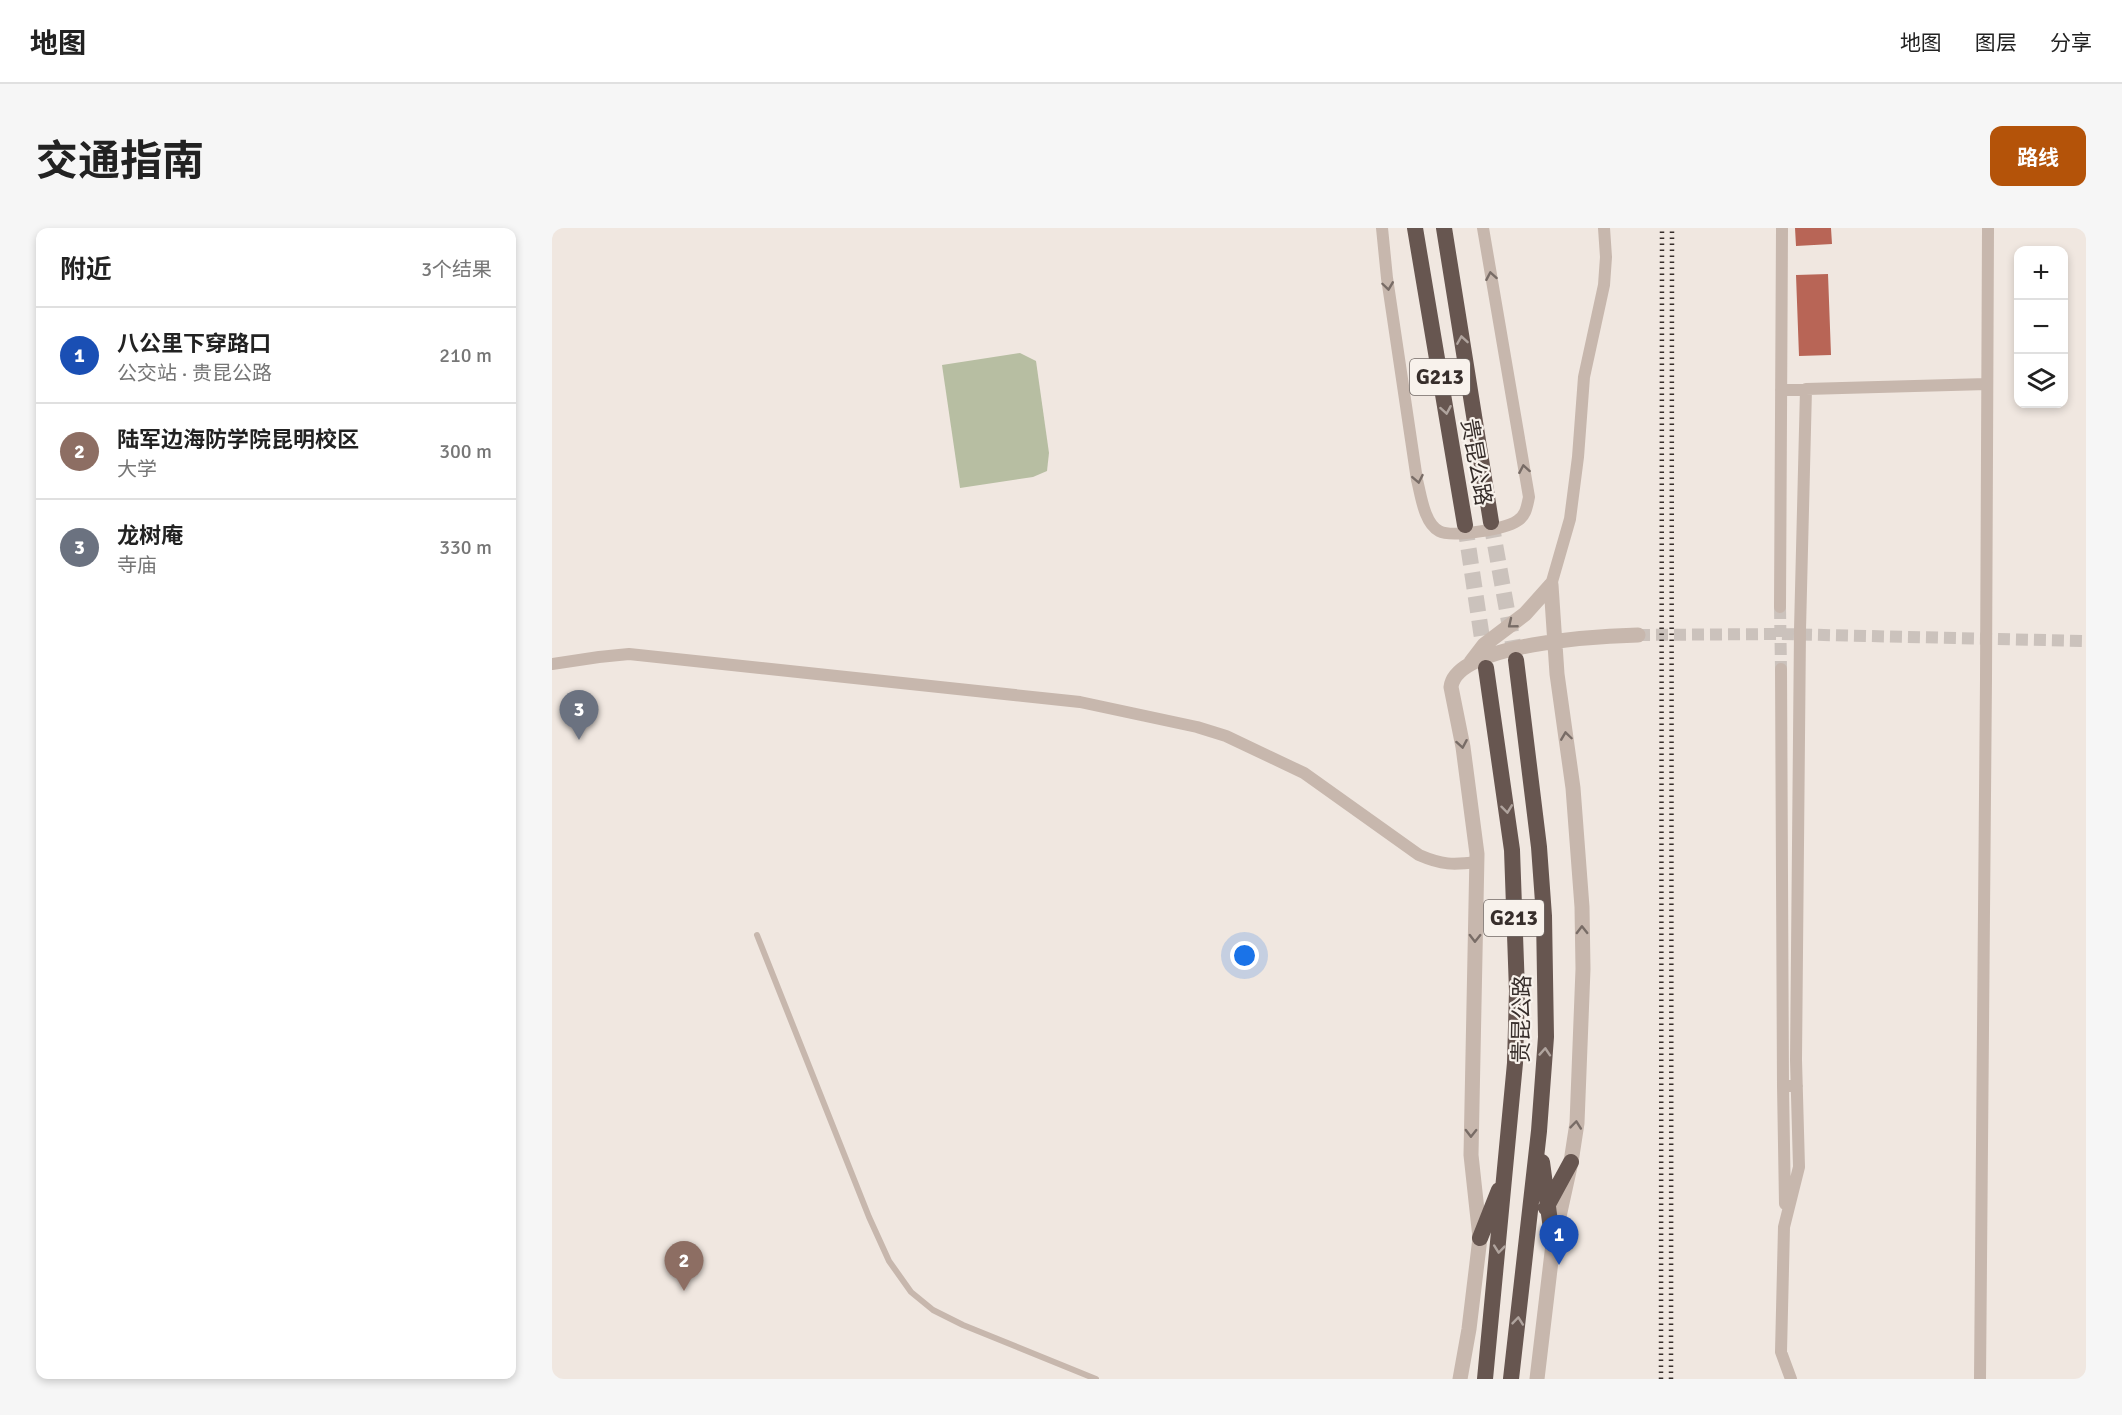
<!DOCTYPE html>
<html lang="zh">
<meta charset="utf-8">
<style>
:root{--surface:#fff;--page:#f6f6f6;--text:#222;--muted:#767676;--line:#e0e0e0;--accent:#b45309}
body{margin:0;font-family:Signika,"Noto Sans SC",sans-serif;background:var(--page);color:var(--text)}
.controls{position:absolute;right:18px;top:18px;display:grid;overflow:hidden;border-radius:12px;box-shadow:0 3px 9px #0003}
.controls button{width:54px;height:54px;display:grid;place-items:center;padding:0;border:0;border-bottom:2px solid var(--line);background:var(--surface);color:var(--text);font:30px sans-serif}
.you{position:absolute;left:693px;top:728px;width:21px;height:21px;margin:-15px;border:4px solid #fff;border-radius:50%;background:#1a73e8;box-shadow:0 0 0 9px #1a73e833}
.badge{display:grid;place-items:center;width:39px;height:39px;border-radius:50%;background:var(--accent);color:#fff;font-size:20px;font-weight:700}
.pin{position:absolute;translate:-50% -50px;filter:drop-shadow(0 2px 3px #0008)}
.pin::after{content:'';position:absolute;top:32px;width:21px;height:18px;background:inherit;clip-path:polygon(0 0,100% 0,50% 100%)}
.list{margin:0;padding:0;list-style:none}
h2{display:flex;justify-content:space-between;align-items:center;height:78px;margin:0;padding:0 24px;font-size:26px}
h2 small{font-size:20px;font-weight:400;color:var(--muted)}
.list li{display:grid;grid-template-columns:39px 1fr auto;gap:18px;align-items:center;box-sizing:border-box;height:96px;padding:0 24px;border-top:2px solid var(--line)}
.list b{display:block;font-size:22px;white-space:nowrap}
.list p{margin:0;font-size:20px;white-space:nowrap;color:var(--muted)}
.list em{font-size:20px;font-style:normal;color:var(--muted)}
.icon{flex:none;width:33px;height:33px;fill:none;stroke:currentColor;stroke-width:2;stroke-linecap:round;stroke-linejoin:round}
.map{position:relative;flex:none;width:1534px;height:1151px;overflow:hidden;border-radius:12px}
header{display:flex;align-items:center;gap:36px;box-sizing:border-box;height:84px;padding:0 30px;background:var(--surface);border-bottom:2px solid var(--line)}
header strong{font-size:28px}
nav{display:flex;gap:33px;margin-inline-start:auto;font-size:21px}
.intro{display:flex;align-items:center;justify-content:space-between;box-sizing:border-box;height:144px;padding:0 36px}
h1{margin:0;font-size:42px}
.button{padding:15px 27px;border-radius:12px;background:var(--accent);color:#fff;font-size:21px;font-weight:700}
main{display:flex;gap:36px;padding:0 36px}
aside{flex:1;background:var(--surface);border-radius:12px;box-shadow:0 3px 9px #0003}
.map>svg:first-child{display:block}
</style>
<header>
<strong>地图</strong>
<nav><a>地图</a><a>图层</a><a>分享</a></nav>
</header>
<div class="intro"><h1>交通指南</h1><a class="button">路线</a></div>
<main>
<aside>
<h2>附近<small>3个结果</small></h2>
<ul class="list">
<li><span class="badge" style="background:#1a4fb4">1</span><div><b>八公里下穿路口</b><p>公交站 · 贵昆公路</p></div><em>210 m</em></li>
<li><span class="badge" style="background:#8d6e63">2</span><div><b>陆军边海防学院昆明校区</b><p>大学</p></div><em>300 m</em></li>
<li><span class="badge" style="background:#6b7280">3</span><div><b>龙树庵</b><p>寺庙</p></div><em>330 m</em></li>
</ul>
</aside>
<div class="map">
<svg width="1534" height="1151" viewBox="0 0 1534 1151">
<rect width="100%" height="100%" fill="#f0e7e0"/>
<path fill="#b7bea2" d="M 468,125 L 484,133 L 497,225 L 495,243 L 481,249 L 408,260 L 390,137 Z"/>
<path fill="#b86556" d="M 1243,0 L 1279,0 L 1280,16 L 1244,18 Z
M 1276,46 L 1279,127 L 1247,128 L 1244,47 Z"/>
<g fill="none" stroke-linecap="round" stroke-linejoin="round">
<path stroke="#cbc2bc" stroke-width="12" stroke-dasharray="12 6" stroke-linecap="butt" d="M 1228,379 L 1229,441
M 1086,407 L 1228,406 L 1534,413"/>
<path stroke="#cbc2bc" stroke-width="16" stroke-dasharray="16 8" stroke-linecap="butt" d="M 939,294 L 964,432
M 913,297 L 933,430"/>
<path stroke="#c7b7ad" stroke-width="6" d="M 205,707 L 317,989 L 337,1033 L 359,1064 L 381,1082 L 411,1097 L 544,1151"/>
<path stroke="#c7b7ad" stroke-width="12" d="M 830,0 L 835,50 L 865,252 C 869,267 872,295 887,303 C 900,310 953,301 965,293 C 974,288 975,278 977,269 L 931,0
M 1229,162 L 1253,162
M 999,357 L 1018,291 L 1026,229 L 1032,149 L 1052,57 L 1054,29 L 1052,0
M 1228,379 L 1230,0
M 0,436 L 47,429 L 77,426 L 528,474 L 645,499 L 674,508 L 752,545 L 867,627 C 890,637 901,637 925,634
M 1229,441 L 1231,858 L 1245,858
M 1231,858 L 1233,976
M 1239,1151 L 1229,1124 L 1232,999 L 1247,939 L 1244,832 L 1248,402 L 1254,161 L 1435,156
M 1428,1151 L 1434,451 L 1436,0"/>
<path stroke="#c7b7ad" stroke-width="15" d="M 919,434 L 932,417 L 973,386 L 999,357
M 908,1151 L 917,1101 L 928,1010 L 919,927 L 925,626 L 911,519 L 899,459 C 904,415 1050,408 1086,407
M 985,1151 L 1001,1016 L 1019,934 L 1025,895 L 1031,741 L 1030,679 L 1021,560 L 1005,446 L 999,357"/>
<path stroke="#675650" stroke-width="16" d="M 863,0 L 913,297
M 892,0 L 939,294
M 990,934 L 1001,1016
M 994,980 L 1019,934
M 928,1010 L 947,962
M 933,1151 L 963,835 L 965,763 L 960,622 L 934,440
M 959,1151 L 987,903 L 994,809 L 992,688 L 987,619 L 964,432"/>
<path stroke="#372e2b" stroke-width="4.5" stroke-dasharray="1.5 4.5" stroke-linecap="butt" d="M 1109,1151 L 1110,0
M 1119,1151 L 1120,0"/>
</g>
<defs><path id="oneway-chevron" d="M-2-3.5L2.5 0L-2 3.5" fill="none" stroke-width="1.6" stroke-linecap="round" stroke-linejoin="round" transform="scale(1.5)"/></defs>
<g stroke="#786c66">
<use href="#oneway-chevron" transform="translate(939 48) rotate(-100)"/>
<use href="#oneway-chevron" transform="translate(836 58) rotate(82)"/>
<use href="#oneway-chevron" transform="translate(972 241) rotate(-100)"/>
<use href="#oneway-chevron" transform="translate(866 251) rotate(79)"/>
<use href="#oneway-chevron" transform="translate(960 396) rotate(141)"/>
<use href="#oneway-chevron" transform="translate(1014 508) rotate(-98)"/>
<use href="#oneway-chevron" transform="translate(910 516) rotate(80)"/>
<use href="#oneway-chevron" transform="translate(1030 702) rotate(-91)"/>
<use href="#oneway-chevron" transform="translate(923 710) rotate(91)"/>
<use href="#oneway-chevron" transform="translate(1024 897) rotate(-84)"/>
<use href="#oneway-chevron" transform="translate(919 905) rotate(91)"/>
</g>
<g stroke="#b0a49e">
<use href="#oneway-chevron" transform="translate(910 112) rotate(-99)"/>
<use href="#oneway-chevron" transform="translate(894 182) rotate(80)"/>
<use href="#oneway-chevron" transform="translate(955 581) rotate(83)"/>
<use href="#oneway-chevron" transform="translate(993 824) rotate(-86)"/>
<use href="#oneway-chevron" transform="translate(947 1021) rotate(96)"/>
<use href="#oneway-chevron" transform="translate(966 1093) rotate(-84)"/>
</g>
<g text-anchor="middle" stroke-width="4.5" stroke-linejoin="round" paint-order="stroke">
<g fill="#f8f2ec" stroke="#716965" stroke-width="1.5">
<rect x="858" y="131" width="60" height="36" rx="4.5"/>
<rect x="932" y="672" width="60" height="36" rx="4.5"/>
</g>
<g font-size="21" font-weight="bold" fill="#372e2b">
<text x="888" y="156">G213</text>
<text x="962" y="697">G213</text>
</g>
<g font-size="22" fill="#372e2b" stroke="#f8f2ec">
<text transform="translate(925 234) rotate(80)" y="8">贵昆公路</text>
<text transform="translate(969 791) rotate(-89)" y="8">贵昆公路</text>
</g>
</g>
</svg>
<div class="controls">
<button>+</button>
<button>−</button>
<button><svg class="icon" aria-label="layers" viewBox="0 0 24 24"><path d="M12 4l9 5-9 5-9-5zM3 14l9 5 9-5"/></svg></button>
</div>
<div class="you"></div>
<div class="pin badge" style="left:1007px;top:1037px;background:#1a4fb4">1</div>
<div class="pin badge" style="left:132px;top:1063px;background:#8d6e63">2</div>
<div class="pin badge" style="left:27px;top:512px;background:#6b7280">3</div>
</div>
</main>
